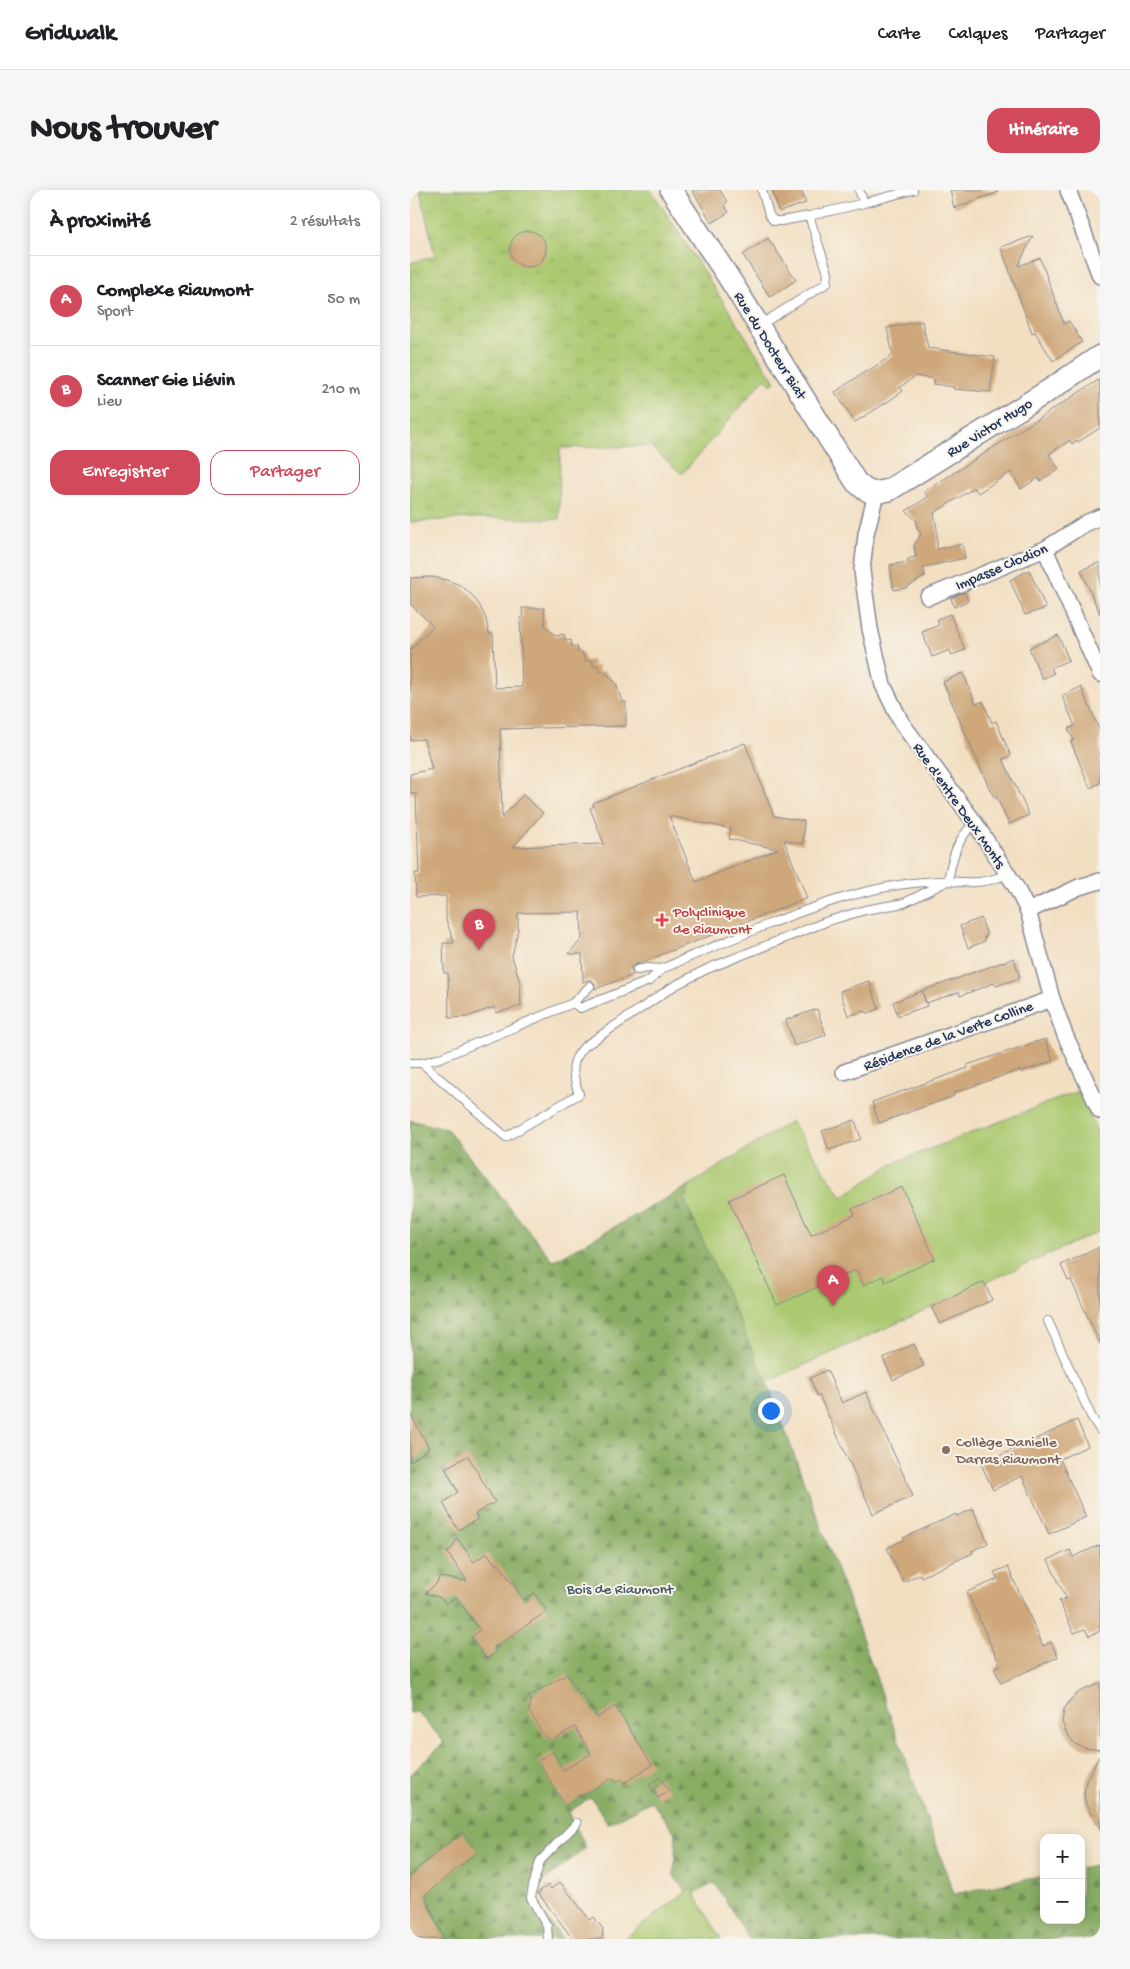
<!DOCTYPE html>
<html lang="fr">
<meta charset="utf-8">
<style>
:root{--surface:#fff;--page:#f6f6f6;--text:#202124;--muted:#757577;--line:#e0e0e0;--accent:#d1495b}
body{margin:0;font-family:"Gochi Hand",sans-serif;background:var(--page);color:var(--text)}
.controls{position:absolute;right:15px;bottom:15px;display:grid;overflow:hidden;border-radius:10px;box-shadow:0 2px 12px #0003}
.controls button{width:45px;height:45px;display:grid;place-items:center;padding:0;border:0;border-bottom:1px solid var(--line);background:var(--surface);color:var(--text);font:25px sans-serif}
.you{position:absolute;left:360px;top:1220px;width:18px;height:18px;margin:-12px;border:4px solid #fff;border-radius:50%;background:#1a73e8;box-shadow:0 0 0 8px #1a73e833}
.badge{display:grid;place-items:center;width:32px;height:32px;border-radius:50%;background:var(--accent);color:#fff;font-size:16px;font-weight:700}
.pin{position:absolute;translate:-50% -41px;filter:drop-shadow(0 1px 2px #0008)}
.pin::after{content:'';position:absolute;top:26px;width:18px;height:15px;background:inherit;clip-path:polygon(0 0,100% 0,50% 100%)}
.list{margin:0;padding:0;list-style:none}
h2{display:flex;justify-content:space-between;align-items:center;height:65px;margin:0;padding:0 20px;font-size:21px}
h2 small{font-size:16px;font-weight:400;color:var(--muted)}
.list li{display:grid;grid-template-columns:32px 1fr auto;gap:15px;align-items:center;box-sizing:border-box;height:90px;padding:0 20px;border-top:1px solid var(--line)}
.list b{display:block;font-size:19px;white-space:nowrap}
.list p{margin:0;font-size:16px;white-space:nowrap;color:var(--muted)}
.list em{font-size:16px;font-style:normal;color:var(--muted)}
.actions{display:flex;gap:10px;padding:15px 20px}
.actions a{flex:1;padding:11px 0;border:1px solid var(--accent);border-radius:15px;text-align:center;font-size:18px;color:var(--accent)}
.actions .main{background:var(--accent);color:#fff}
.map{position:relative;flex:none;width:690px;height:1749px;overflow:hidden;border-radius:15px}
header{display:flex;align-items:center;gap:30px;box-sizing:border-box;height:70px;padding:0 25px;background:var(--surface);border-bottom:1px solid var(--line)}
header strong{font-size:24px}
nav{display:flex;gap:28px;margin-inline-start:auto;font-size:18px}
.intro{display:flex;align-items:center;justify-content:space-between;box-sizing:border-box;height:120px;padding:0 30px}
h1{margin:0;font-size:35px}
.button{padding:12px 22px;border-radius:15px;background:var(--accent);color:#fff;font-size:18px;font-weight:700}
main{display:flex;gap:30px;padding:0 30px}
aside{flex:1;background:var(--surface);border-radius:15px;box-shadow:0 2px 12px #0003}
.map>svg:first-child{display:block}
</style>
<header>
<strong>Gridwalk</strong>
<nav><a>Carte</a><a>Calques</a><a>Partager</a></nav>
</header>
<div class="intro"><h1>Nous trouver</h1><a class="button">Itinéraire</a></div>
<main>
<aside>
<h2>À proximité<small>2 résultats</small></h2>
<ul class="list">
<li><span class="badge">A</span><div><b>Complexe Riaumont</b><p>Sport</p></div><em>50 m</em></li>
<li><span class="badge">B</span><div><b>Scanner Gie Liévin</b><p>Lieu</p></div><em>210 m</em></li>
</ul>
<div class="actions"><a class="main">Enregistrer</a><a>Partager</a></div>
</aside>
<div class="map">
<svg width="690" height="1749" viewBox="0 0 690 1749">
<defs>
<pattern id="forest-firs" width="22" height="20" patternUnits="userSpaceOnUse" patternTransform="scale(1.25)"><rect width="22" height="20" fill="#89ad63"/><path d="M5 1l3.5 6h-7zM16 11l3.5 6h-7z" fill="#6f8d55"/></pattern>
<pattern id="park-tufts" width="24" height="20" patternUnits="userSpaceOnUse" patternTransform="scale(1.25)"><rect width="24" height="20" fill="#acc971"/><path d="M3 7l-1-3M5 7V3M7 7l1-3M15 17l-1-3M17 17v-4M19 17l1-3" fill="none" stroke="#93ad64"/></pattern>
</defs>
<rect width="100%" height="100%" fill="#f7f3e8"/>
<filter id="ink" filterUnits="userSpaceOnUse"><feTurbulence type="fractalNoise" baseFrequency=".02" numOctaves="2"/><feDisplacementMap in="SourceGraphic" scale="10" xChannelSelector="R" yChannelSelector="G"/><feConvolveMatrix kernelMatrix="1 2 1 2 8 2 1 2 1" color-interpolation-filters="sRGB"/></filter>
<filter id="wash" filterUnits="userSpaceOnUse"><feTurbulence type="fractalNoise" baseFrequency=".0096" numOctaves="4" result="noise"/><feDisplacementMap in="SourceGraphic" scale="20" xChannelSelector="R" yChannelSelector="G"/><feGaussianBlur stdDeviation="1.12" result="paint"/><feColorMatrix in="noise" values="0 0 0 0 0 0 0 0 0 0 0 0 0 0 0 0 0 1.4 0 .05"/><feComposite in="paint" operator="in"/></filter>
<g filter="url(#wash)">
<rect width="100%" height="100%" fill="#f2dfc2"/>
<path fill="url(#forest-firs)" stroke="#526e60" d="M 0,930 L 37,939 L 143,1071 L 280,995 L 275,1011 L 357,1192 L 447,1434 L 544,1704 L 634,1686 L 634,1730 L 671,1730 L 671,1678 L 690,1674 L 690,1749 L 339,1749 L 305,1693 L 279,1706 L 264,1686 L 266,1644 L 241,1611 L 198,1634 L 181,1607 L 159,1622 L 176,1658 L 118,1703 L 152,1749 L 0,1749 L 0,1585 L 34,1552 L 7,1522 L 0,1523 Z"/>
<path fill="url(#park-tufts)" stroke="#647c68" d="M 10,0 L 241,0 L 365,192 L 361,195 L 355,188 L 272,284 L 240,256 L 150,258 L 149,329 L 59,328 L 0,332 L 0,73 L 25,66 Z"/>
<path fill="#acc971" stroke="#647c68" d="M 668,901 L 690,948 L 690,1041 L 357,1192 L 275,1011 L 280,995 L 381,931 L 432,1007 L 484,973 Z
M 281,1698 L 311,1749 L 214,1749 Z"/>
<g id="blocks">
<path fill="#cea77a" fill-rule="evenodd" d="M 282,0 L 310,0 L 317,12 L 314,15 L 319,22 L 302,33 Z
M 362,0 L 391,0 L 396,13 L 369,22 Z
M 540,0 L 587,0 L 588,2 L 544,18 Z
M100 59a18 18 0 1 1 36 0a18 18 0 1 1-36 0Z
M 623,46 L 608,76 L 630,68 L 654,134 L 659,131 L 672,152 L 643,171 L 625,142 L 622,143 L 591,57 Z
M 358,48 L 386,90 L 360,107 L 333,65 Z
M 512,131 L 518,158 L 585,167 L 580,202 L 543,199 L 544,197 L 523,194 L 524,189 L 506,186 L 490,197 L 493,201 L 476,213 L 445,232 L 425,202 L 456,181 L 456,182 L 483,165 L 477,138 Z
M 690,189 L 690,238 L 668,252 L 667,250 L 662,254 L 660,250 L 639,264 L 649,279 L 630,291 L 628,288 L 611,299 L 601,282 L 568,303 L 564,298 L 524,323 L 527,339 L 527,359 L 552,354 L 555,368 L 514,377 L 515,386 L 496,398 L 484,400 L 480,375 L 498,372 L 498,369 L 506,367 L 504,355 L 511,344 L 507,337 L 507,331 L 496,321 L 518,307 L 514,302 Z
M 690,372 L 690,424 L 671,380 Z
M 619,380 L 636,418 L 615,425 L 600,390 Z
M 22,387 L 37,390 L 50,395 L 61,404 L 70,416 L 76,429 L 79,444 L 83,444 L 85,498 L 112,497 L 110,428 L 113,427 L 112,418 L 134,418 L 135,436 L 146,446 L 154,444 L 156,451 L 161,450 L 162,456 L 167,456 L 168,462 L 172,462 L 175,471 L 182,470 L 183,476 L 188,476 L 189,482 L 194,481 L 206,493 L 212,512 L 216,512 L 216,536 L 90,539 L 92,627 L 113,605 L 133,623 L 103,657 L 194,654 L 180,618 L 184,616 L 183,613 L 335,553 L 364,626 L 394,631 L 393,654 L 374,650 L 397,708 L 225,775 L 220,778 L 223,785 L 185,799 L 185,794 L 181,789 L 173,792 L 172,764 L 158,764 L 172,749 L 171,722 L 108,723 L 108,740 L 102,766 L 110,792 L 111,816 L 86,823 L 84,817 L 57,827 L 39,828 L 38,783 L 34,783 L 33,753 L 44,753 L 36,729 L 36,706 L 6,707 L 5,683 L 9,683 L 6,604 L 0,603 L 0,584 L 22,579 L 14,549 L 0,550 L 0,460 L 23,436 L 0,414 L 0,388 ZM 259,626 L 321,639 L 319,649 L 368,659 L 286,692 Z
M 554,402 L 558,411 L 544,417 L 541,408 Z
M 540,424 L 555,460 L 542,465 L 540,460 L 522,467 L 512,442 L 529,435 L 527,429 Z
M 648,445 L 659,470 L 641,478 L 644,483 L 632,489 L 619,458 Z
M 553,483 L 566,514 L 573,511 L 582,533 L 586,531 L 601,566 L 593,569 L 619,625 L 599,634 L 586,606 L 584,607 L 580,600 L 533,492 Z
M 671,497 L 690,541 L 690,593 L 680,598 L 661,552 L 664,550 L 658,539 L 665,536 L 652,506 Z
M 571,728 L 577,746 L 574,747 L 575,751 L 558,758 L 550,736 Z
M 604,768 L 610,788 L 586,796 L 584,793 L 550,806 L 549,802 L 516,813 L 512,801 Z
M 459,791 L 469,819 L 458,823 L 453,821 L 438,826 L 430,801 Z
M 512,801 L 517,816 L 488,826 L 483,812 Z
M 407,819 L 416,845 L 384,856 L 376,830 Z
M 635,849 L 643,871 L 611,882 L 610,880 L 543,903 L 544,906 L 469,933 L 462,912 L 558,878 L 557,875 Z
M 445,930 L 451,949 L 419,960 L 412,941 Z
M 374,985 L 401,1045 L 445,1025 L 442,1019 L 492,997 L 525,1069 L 475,1092 L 473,1086 L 453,1095 L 446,1080 L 367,1115 L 319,1010 Z
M 690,1057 L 690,1154 L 661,1090 L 658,1091 L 651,1075 Z
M 574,1092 L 582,1110 L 530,1134 L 521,1117 Z
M 504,1154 L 514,1176 L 483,1190 L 473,1168 Z
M 417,1180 L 432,1213 L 456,1202 L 503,1306 L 463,1324 L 409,1205 L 407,1206 L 400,1188 Z
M 0,1223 L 19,1258 L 0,1272 Z
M 667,1230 L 678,1256 L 650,1269 L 676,1327 L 639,1344 L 612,1286 L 583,1300 L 571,1274 Z
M 58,1266 L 85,1312 L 65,1324 L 68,1329 L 48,1340 L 33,1313 L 48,1302 L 35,1278 Z
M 563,1319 L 578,1353 L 562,1361 L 563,1363 L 511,1387 L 510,1384 L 493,1392 L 477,1358 L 494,1350 L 493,1348 L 546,1324 L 547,1326 Z
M 47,1348 L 64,1372 L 77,1363 L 86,1375 L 89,1374 L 114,1410 L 124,1403 L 137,1421 L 85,1457 L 85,1463 L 76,1469 L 61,1447 L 70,1440 L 46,1407 L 36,1414 L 31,1408 L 15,1403 L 27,1393 L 29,1387 L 57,1391 L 37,1362 L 42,1359 Z
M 690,1355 L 690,1441 L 679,1446 L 675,1439 L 664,1443 L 649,1411 L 656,1408 L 638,1370 L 660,1360 L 663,1367 Z
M 598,1377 L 633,1456 L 641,1452 L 648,1467 L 591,1493 L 584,1478 L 590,1475 L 557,1402 L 588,1389 L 584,1382 Z
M 157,1484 L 169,1505 L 172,1503 L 187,1528 L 205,1516 L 242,1575 L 214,1593 L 211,1589 L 205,1593 L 202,1588 L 155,1616 L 128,1570 L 143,1562 L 153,1580 L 181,1564 L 165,1537 L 142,1550 L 134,1546 L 119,1521 L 121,1511 L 118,1507 Z
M 690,1493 L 690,1560 L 675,1558 L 665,1554 L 657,1544 L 652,1532 L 654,1519 L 661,1509 L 669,1502 Z
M 690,1565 L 690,1639 L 676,1615 L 674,1604 L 676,1591 Z
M 250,1587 L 259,1601 L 248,1608 L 239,1594 Z
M 52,1642 L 68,1661 L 15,1705 L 34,1749 L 4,1749 L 0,1741 L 0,1685 Z
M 150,1692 L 180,1730 L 184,1727 L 193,1739 L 192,1749 L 163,1749 L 128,1703 L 138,1695 L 141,1699 Z"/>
</g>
</g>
<g filter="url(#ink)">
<use href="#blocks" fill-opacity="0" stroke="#868790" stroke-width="1"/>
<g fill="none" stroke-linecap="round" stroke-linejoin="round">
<defs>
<path id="lane" d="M 449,0 L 454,13 L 503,0
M 399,26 L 454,13
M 350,135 L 417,93 L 418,83 L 399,26 L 371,31 L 364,31 L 359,25 L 352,0
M 565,633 C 547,648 542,668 538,691 C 559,693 579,694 598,683
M 227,780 L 237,778 L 252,779
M 163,813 L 170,818 L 239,791 L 252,779 C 285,764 320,750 354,736 C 412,713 471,692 534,691
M 0,873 L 12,873 L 96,947 L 169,904 C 162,884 159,872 175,856 L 264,796 L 297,779 L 418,731 L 455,720 L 494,713 L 538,691
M 12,873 L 30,868 L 163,813 L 180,796
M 638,1131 L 681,1226 L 690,1240
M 138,1749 L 137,1736 L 121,1708 L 123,1696 L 130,1671 L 167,1633"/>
<path id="street" d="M 658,0 L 690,86
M 466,303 L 456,344 L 452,381 L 460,439 L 473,495 L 491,532 L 565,633 L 606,697 L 618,721 L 642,809 L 655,845 L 690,921
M 635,359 L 690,484
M 518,407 L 635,359 L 676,333 L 690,327
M 618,721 L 669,697 L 690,691
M 434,882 L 642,809"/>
<path id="secondary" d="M 261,0 L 319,88 L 446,292 C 459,304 462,304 479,300 L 638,201 L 690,166"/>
</defs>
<use href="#lane" stroke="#868790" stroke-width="10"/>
<use href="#street" stroke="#868790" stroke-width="18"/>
<use href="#secondary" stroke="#868790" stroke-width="24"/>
<use href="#lane" stroke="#fff" stroke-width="8"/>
<use href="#street" stroke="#fff" stroke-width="15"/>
<use href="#secondary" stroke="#fff" stroke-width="21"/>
</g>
</g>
<path fill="#e0444e" stroke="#f7f3e8" stroke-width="2" d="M249.5 722.5h5v5h5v5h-5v5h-5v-5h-5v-5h5z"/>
<circle fill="#8d6e63" stroke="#f7f3e8" stroke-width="2" cx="536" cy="1260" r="5"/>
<g text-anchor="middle" stroke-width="4" stroke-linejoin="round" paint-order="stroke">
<g font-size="15" fill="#1b2f5e" stroke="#f7f3e8">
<text transform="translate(361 155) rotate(58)" y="5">Rue du Docteur Biat</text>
<text transform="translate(579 237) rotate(-32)" y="5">Rue Victor Hugo</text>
<text transform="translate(591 376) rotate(-23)" y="5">Impasse Clodion</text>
<text transform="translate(550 615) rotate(55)" y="5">Rue d'entre Deux Monts</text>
<text transform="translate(538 845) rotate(-20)" y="5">Résidence de la Verte Colline</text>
</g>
<g font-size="15" fill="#be3a42" stroke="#f7f3e8" text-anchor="start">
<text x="263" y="726">Polyclinique<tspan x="263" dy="17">de Riaumont</tspan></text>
</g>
<g font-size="15" fill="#785e54" stroke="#f7f3e8" text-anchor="start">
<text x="546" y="1256">Collège Danielle<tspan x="546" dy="17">Darras Riaumont</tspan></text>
</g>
<g font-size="15" fill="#3f5663" stroke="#f7f3e8">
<text x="210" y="1403">Bois de Riaumont</text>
</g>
</g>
</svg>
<div class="controls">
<button>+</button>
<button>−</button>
</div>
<div class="you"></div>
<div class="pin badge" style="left:423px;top:1116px">A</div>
<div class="pin badge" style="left:69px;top:760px">B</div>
</div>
</main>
